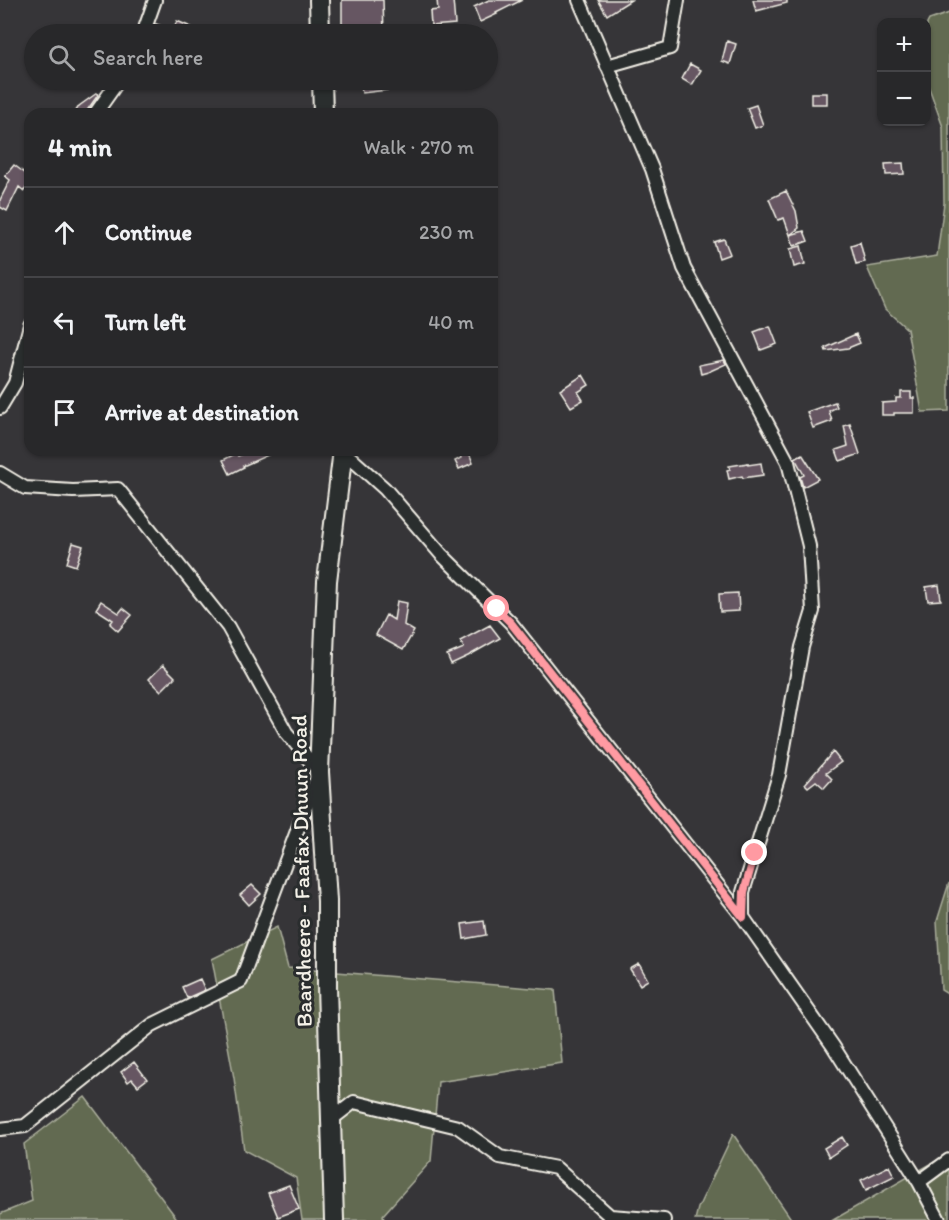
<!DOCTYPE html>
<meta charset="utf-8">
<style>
:root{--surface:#28282a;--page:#343436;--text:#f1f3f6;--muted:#a5a6a8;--line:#444447}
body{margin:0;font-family:Itim,sans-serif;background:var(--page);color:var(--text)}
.controls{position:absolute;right:18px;top:18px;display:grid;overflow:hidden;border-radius:12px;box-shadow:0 2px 4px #0004}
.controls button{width:54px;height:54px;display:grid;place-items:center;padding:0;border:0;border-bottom:2px solid var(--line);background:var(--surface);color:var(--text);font:30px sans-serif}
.stop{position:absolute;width:18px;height:18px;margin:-14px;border:4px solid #ff9aa2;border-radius:50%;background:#fff}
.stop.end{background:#ff9aa2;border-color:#fff;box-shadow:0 2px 6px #0008}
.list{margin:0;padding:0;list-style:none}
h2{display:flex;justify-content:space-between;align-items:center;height:78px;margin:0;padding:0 24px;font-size:26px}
h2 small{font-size:20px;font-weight:400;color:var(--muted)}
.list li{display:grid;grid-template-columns:39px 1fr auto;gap:18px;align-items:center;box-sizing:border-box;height:90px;padding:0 24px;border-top:2px solid var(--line)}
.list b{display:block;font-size:22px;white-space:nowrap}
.list em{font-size:20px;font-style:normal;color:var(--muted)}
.icon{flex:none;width:33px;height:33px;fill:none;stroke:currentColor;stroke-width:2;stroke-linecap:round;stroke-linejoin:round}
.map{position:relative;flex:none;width:949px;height:1220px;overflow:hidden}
.search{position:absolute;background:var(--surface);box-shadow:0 2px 4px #0004;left:24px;top:24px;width:474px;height:66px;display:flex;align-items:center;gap:15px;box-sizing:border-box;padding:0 21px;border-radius:33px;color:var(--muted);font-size:22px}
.panel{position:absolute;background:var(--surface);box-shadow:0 2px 4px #0004;left:24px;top:108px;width:474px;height:348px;border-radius:18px}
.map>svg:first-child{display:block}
</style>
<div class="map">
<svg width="949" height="1220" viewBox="0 0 949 1220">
<rect width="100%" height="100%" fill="#363538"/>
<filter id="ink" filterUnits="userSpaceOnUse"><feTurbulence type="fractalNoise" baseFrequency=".0167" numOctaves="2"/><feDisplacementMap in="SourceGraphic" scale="12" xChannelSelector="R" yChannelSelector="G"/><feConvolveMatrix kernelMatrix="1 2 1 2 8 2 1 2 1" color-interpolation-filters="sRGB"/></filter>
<g filter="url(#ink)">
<path fill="#626a51" stroke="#abae9c" stroke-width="1.5" d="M 949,13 L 949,411 L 922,412 L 907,329 L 885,309 L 867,267 L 937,256 L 944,203 L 943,127 L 927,82 L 927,24 L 929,20 Z
M 949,883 L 949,995 L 941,990 L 937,921 Z
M 277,927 L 288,968 L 555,990 L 562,1063 L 438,1082 L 431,1161 L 383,1215 L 384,1220 L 302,1220 L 296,1178 L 244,1150 L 234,1078 L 212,959 Z
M 85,1097 L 178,1220 L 0,1220 L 0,1214 L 32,1201 L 24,1144 Z
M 733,1134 L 792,1220 L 695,1220 L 698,1208 Z
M 941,1158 L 949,1159 L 949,1220 L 833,1220 Z"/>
<path fill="#665762" stroke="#f4f1e8" stroke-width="1.5" d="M 342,0 L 383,0 L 384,34 L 342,34 Z
M 437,0 L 453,0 L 455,24 L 431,26 L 430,11 L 438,10 Z
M 489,0 L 522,0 L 496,13 L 497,14 L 480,22 L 474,7 Z
M 598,0 L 631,0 L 607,15 Z
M 753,0 L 787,0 L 787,3 L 756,11 Z
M 177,21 L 207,34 L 152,34 L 156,24 L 173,30 Z
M 727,41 L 736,44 L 730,64 L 722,61 Z
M 690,64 L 701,70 L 692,85 L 682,79 Z
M 360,80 L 386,80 L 387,90 L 362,93 Z
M 97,93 L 98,95 L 88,109 L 87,114 L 74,114 L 79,106 Z
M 811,93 L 827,93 L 827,104 L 811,104 Z
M 756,105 L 763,125 L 755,128 L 747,108 Z
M 903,163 L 904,174 L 886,175 L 885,164 Z
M 14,165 L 30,177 L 30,183 L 24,191 L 19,187 L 7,211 L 0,207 L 0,200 L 10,180 L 5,176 Z
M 786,191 L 796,211 L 799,228 L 790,235 L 804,231 L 808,241 L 794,246 L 784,218 L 778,220 L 769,199 Z
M 724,239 L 730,254 L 719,258 L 714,242 Z
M 860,242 L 865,262 L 856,264 L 851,245 Z
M 801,246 L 805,264 L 794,267 L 790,249 Z
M 770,326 L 777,344 L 761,350 L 754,332 Z
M 856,334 L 860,343 L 848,348 L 826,351 L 825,348 Z
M 724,360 L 726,364 L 708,372 L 701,374 L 699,365 Z
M 583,375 L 589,385 L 578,392 L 583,400 L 571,407 L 560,390 Z
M 901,392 L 911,392 L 911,398 L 914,398 L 914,413 L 894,413 L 894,415 L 882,415 L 882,403 L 896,402 L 896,398 L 901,398 Z
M 835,402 L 837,407 L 829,411 L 832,421 L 813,428 L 807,412 Z
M 850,424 L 860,454 L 840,461 L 836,450 L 848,446 L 844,426 Z
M 254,450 L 279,450 L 243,466 L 244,467 L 230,474 L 223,460 L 237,453 L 238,456 Z
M 458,450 L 468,450 L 473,463 L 459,469 L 455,461 L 461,458 Z
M 802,454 L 818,479 L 803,487 L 800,477 L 804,475 L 795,458 Z
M 748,463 L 748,465 L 761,463 L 763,475 L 743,478 L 742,476 L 729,479 L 727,470 L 730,469 L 729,466 Z
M 73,543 L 83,546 L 76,566 L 67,563 Z
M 939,585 L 941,600 L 928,601 L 926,587 Z
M 738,593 L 739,611 L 720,612 L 719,594 Z
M 101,601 L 119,613 L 123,608 L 132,615 L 118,631 L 110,624 L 113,620 L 96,609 Z
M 397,601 L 407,603 L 404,625 L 414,631 L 403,650 L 376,635 L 386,615 L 394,620 Z
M 490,625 L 500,638 L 468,656 L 451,664 L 447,655 L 464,648 L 460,641 Z
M 163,665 L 175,677 L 161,691 L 149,679 Z
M 833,752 L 841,762 L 826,773 L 832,779 L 824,788 L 816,781 L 808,787 L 805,784 Z
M 252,885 L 261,894 L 249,905 L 240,895 Z
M 484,921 L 486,935 L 464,939 L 462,924 Z
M 639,964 L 648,980 L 640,985 L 630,969 Z
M 200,979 L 205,990 L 187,998 L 182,987 Z
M 134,1062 L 147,1079 L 138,1086 L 132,1079 L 128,1082 L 121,1072 Z
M 842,1137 L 847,1145 L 829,1157 L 824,1148 Z
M 889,1166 L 894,1176 L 866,1190 L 861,1180 Z
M 289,1185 L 299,1209 L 278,1217 L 268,1193 Z"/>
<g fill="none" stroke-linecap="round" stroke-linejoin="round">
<defs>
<path id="street" d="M 579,0 L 652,169 L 684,268 L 788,462 L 809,546 L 813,611 L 802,647 L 779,775 L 743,892 L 743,917
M 143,34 L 155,0
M 607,66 L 670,48 L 678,0
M 95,114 L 119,80
M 0,408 L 15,383 L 30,325
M 343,451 L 385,489 L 441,554 L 511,623 L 743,917 L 833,1046 L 919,1182 L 939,1220
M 0,473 L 25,488 L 73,491 L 118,489 L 228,627 L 286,732 L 319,772 L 241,981 L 152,1025 L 25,1126 L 0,1129
M 332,1119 L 354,1102 L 458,1127 L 500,1157 L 556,1168 L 610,1216 L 664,1220
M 919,1182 L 949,1160"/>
<path id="secondary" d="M 319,0 L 320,34
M 322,80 L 323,114
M 334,1220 L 327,986 L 327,901 L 319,772 L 327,581 L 343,450"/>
</defs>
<use href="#street" stroke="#f4f1e8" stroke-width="16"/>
<use href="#secondary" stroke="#f4f1e8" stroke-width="22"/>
<use href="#street" stroke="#2a2d2e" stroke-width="12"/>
<use href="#secondary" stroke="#2a2d2e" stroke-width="18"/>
</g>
</g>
<g fill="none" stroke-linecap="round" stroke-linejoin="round" filter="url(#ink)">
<path stroke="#ff9aa2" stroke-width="8" d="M 497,609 L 511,623 L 743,917 L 744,892 L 755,853"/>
</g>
<g text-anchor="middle" stroke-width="6" stroke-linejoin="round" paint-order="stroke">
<g font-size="22" fill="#f4f1e8" stroke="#2a2d2e">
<text transform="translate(301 871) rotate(-91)" y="8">Baardheere - Faafax Dhuun Road</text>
</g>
</g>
</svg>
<div class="controls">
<button>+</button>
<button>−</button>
</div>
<div class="stop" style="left:497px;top:609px"></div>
<div class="stop end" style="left:755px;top:853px"></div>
<div class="search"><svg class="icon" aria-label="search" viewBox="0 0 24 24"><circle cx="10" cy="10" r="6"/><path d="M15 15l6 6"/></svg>Search here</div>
<section class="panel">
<h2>4 min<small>Walk · 270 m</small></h2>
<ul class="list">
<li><svg class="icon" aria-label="ahead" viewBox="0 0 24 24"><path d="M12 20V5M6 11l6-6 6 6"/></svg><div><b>Continue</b></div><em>230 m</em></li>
<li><svg class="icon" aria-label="left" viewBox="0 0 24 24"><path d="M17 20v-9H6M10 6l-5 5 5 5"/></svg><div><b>Turn left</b></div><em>40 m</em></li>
<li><svg class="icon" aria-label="arrive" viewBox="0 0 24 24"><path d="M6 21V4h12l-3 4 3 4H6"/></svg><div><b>Arrive at destination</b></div></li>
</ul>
</section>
</div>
